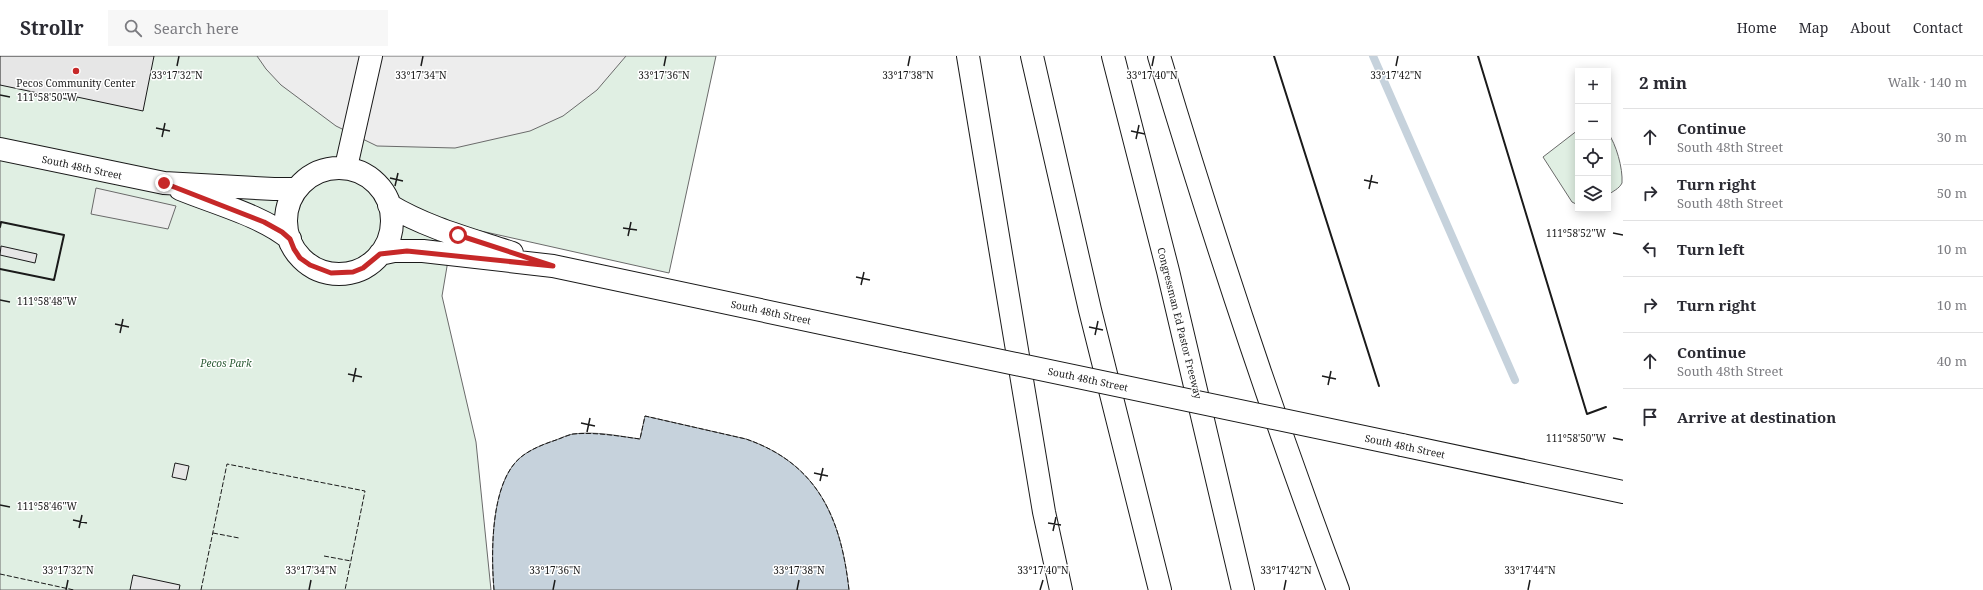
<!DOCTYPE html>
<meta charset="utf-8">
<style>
:root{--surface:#fff;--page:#f7f7f7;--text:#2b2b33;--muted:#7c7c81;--line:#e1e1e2}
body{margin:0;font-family:"Noto Serif",serif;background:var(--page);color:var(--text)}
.controls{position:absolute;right:12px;top:12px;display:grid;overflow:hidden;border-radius:0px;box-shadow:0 2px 10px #0003}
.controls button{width:36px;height:36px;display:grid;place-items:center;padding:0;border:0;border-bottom:1px solid var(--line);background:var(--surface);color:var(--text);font:20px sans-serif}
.stop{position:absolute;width:12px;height:12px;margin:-9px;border:3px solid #c62828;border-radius:50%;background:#fff}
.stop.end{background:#c62828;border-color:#fff;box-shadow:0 1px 4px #0008}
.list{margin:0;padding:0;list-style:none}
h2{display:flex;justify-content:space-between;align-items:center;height:52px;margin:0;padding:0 16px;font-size:17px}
h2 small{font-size:13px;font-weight:400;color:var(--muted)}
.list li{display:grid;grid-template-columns:26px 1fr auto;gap:12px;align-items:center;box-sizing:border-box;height:56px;padding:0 16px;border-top:1px solid var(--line)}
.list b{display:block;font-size:15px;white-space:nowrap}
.list p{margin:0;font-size:13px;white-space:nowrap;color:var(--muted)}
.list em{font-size:13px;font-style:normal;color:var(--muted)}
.icon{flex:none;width:22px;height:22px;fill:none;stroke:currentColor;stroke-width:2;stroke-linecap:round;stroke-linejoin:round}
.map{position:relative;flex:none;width:1623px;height:534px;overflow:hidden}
header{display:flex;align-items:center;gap:24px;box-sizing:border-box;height:56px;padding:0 20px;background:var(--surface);border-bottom:1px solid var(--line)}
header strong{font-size:19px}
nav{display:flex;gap:22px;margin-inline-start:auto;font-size:14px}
.search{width:280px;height:36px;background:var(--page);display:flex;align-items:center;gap:10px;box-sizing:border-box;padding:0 14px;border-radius:0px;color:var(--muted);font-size:15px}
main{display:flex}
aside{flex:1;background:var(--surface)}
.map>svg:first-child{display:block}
</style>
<header>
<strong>Strollr</strong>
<div class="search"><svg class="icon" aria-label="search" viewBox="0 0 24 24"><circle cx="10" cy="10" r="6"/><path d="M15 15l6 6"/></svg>Search here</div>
<nav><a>Home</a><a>Map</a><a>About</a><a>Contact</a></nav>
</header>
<main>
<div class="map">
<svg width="1623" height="534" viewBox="0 0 1623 534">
<rect width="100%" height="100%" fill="#fff"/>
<path fill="#e0efe3" stroke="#6a6a6a" d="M 0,0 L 716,0 L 669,217 L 454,169 L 442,240 L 476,386 L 491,534 L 0,534 Z
M 1578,74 L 1578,149 L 1572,146 L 1543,101 Z
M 1608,77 C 1616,88 1623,112 1622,127 C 1619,133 1613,135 1608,139 Z"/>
<path fill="#ededed" stroke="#6a6a6a" d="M 257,0 L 626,0 L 597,34 L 563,60 L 530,75 L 455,92 L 377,90 L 336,70 L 281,29 L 266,13 Z
M 96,132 L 176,150 L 168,173 L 91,158 Z"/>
<path fill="#c6d2dc" stroke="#6a6a6a" d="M 645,360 L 746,383 C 818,408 841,462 849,534 L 494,534 C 491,498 490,426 521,401 C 531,393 544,388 556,384 C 561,382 567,379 573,378 C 596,375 618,380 640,383 Z"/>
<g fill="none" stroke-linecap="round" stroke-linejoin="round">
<path stroke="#c6d2dc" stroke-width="8" d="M 1373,0 L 1515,324"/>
</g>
<path fill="#e6e6e6" stroke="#1a1a1a" d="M 0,0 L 154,0 L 143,55 L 77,41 L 76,45 L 0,29 Z
M 1,190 L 37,198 L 35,207 L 0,199 Z
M 175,407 L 189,410 L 186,424 L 172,421 Z
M 133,519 L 180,529 L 179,534 L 130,534 Z"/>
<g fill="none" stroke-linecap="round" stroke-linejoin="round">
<defs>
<path id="minor" d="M 0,93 L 164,127 L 274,133 L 295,133
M 346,111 L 371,0
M286 165a53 53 0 1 1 106 0a53 53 0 1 1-106 0Z
M 180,133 C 214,147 263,160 290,183
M 389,149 C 427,172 470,183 512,197
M 380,198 L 394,195 L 423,195 L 553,210 L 906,285
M 1402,389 L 1623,436"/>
<path id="highway" d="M 968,0 L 1044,456 L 1061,534
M 1032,0 L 1090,254 L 1160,534
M 1113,0 L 1168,215 L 1243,534
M 1159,0 C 1213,180 1272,358 1338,534"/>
</defs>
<use href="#minor" stroke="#1a1a1a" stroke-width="24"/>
<use href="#highway" stroke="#1a1a1a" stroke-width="24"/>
<use href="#minor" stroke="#fff" stroke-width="22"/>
<use href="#highway" stroke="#fff" stroke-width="22"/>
<defs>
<path id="minor-bridge" d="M 906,285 L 1402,389"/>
</defs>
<use href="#minor-bridge" stroke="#1a1a1a" stroke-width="24" stroke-linecap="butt"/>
<use href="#minor-bridge" stroke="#fff" stroke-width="22"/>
<path stroke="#1a1a1a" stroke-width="1" stroke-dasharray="5 2" stroke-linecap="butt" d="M 213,477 L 239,482
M 324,500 L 351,505
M 0,518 L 74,534
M 201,534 L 227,408 L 365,435 L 345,534
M 494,534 C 491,498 490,426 521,401 C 531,393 544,388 556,384 C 562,382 568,379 573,378 C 596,376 618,380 640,383 L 645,360 L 746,383 C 818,408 841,462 849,534"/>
<path stroke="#1a1a1a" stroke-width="2" d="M 1274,0 L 1379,330
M 1478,0 L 1587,358 L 1606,351
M 0,171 L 1,166 L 64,179 L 54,224 L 0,213"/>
</g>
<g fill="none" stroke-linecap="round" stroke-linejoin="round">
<path stroke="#c62828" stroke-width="5" d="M 164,127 L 264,166 L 282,176 L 290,183 L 294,193 L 300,202 L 310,209 L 331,217 L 353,216 L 363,212 L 380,198 L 407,195 L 553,210 L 458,179"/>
</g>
<path fill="none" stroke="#1a1a1a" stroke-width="1.5" d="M 177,10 L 179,0M 421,10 L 423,0M 664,10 L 666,0M 908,10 L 910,0M 1152,10 L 1154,0M 1396,10 L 1398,0M 0,39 L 10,41M 156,72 L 170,75M 1131,75 L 1145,78M 162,81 L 165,67M 1136,83 L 1139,69M 390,122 L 403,125M 1364,124 L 1378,127M 395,130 L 398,117M 1369,133 L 1372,119M 623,172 L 637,174M 1613,177 L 1623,179M 628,180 L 631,166M 856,221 L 870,224M 861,229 L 864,216M 0,244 L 10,246M 115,268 L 129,271M 1089,271 L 1103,274M 120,277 L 123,263M 1095,279 L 1098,265M 348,318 L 362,321M 1322,320 L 1336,323M 353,326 L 356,312M 1328,329 L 1331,315M 581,367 L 595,370M 587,376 L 590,362M 1613,382 L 1623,384M 814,417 L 828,420M 820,425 L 823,412M 0,449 L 10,451M 73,464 L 87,467M 1048,467 L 1061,469M 79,472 L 82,459M 1053,475 L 1056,461M 66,534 L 68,524M 309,534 L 311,524M 553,534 L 555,524M 797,534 L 799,524M 1040,534 L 1043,524M 1284,534 L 1286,524M 1528,534 L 1530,524"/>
<circle fill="#c62828" stroke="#fff" stroke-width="1.5" cx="76" cy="15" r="4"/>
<g text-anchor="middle" stroke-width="3" stroke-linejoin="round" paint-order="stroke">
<g font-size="10" fill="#1a1a1a" stroke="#fff">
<text x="76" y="31">Pecos Community Center</text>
</g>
<g font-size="10" fill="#1a1a1a" stroke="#fff">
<text transform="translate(82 111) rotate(12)" y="4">South 48th Street</text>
<text transform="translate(771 256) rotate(12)" y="4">South 48th Street</text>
<text transform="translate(1180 267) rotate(76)" y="4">Congressman Ed Pastor Freeway</text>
<text transform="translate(1088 323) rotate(12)" y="4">South 48th Street</text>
<text transform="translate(1405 390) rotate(12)" y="4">South 48th Street</text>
</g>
<g font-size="10" font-style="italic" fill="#2b5a34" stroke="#fff">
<text x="226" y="311">Pecos Park</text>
</g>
</g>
<g font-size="10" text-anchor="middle" fill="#1a1a1a" stroke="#fff" stroke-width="3" stroke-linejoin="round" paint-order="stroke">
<text x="177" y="23">33°17'32"N</text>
<text x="421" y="23">33°17'34"N</text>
<text x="664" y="23">33°17'36"N</text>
<text x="908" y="23">33°17'38"N</text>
<text x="1152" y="23">33°17'40"N</text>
<text x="1396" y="23">33°17'42"N</text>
<text x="47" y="45">111°58'50"W</text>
<text x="1576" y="181">111°58'52"W</text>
<text x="47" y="249">111°58'48"W</text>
<text x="1576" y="386">111°58'50"W</text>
<text x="47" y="454">111°58'46"W</text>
<text x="68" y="518">33°17'32"N</text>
<text x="311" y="518">33°17'34"N</text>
<text x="555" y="518">33°17'36"N</text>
<text x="799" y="518">33°17'38"N</text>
<text x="1043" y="518">33°17'40"N</text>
<text x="1286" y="518">33°17'42"N</text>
<text x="1530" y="518">33°17'44"N</text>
</g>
</svg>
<div class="controls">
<button>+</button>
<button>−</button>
<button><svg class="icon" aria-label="locate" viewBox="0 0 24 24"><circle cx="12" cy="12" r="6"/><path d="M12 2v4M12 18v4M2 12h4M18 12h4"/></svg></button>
<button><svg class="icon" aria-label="layers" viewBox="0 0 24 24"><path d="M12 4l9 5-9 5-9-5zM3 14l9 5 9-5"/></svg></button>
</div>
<div class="stop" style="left:458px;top:179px"></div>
<div class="stop end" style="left:164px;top:127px"></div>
</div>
<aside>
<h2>2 min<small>Walk · 140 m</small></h2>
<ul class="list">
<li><svg class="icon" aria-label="ahead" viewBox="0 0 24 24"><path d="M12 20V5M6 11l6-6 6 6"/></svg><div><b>Continue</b><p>South 48th Street</p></div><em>30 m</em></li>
<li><svg class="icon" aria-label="right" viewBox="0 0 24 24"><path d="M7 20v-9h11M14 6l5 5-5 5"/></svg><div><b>Turn right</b><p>South 48th Street</p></div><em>50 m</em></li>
<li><svg class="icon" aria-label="left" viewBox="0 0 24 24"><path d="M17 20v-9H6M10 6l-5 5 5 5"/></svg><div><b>Turn left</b></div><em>10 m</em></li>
<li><svg class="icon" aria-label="right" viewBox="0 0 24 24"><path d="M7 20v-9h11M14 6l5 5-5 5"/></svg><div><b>Turn right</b></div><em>10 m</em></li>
<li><svg class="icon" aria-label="ahead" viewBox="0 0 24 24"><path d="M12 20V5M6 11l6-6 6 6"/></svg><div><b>Continue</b><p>South 48th Street</p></div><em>40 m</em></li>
<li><svg class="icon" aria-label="arrive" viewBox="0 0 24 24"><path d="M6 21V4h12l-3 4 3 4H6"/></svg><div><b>Arrive at destination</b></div></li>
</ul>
</aside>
</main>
